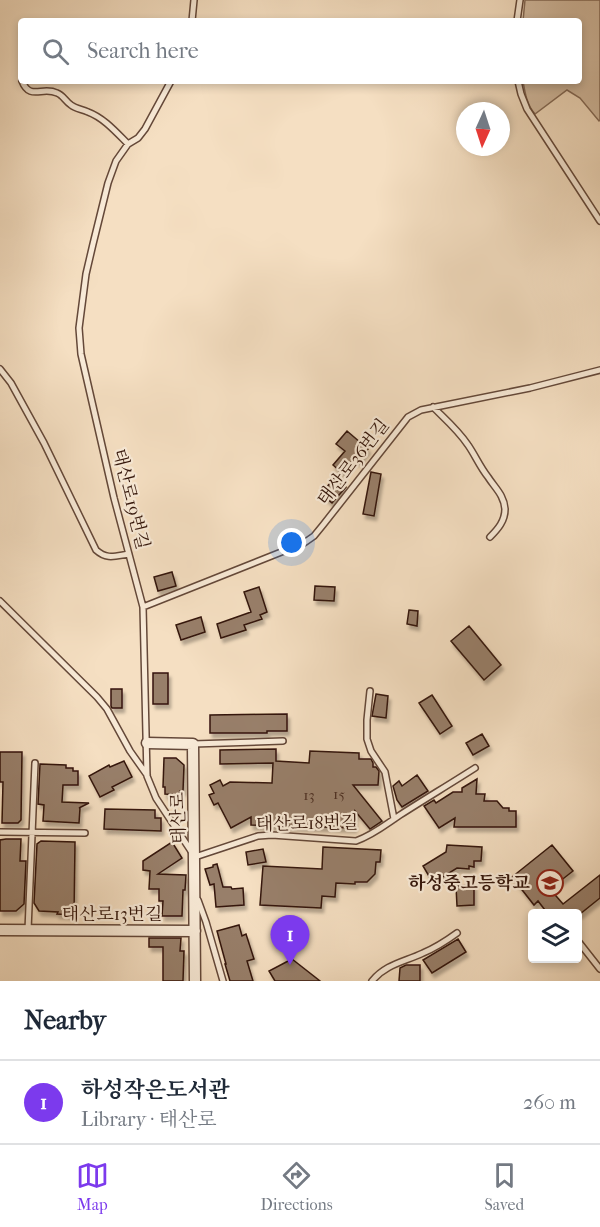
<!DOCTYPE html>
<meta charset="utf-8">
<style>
:root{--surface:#fff;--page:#f2f2f3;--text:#1f2937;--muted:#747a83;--line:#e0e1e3;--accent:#7c3aed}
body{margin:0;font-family:"IM FELL French Canon","Noto Serif KR",serif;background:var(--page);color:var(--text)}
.controls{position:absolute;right:18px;bottom:18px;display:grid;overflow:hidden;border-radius:6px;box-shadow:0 3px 9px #0003}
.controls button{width:54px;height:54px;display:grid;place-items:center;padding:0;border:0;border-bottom:2px solid var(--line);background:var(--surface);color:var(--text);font:30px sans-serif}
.compass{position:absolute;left:456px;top:102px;width:54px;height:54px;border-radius:50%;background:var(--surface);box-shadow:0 3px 9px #0003;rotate:183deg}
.you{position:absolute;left:292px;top:543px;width:21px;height:21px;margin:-15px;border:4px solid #fff;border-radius:50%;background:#1a73e8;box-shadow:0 0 0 9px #1a73e833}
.badge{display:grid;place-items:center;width:39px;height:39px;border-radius:50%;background:var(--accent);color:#fff;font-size:20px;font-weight:700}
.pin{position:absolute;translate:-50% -50px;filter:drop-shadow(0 2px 3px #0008)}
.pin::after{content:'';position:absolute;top:32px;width:21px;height:18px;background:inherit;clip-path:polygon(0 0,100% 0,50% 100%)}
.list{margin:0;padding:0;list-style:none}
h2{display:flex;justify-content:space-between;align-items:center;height:78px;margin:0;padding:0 24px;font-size:26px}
h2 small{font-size:20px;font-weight:400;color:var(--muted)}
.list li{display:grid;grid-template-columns:39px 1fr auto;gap:18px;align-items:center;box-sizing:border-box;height:84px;padding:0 24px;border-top:2px solid var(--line)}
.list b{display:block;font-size:22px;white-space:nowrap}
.list p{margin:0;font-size:20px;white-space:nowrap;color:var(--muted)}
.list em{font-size:20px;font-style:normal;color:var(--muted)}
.icon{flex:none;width:33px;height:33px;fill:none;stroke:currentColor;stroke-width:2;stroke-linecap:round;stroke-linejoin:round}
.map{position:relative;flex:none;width:600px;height:981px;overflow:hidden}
.search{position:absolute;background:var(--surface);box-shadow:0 3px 9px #0003;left:18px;right:18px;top:18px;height:66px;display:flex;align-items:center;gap:15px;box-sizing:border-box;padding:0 21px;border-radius:6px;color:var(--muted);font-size:22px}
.sheet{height:162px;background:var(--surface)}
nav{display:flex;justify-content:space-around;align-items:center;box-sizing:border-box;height:84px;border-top:2px solid var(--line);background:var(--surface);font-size:16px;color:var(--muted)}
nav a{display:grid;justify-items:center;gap:3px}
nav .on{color:var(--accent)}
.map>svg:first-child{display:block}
</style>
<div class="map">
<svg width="600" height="981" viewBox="0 0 600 981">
<defs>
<filter id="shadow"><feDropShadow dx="2.5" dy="4.5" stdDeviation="1.5" flood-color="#0004"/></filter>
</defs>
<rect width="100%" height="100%" fill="#f5dfc2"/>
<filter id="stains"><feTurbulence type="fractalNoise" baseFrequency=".00333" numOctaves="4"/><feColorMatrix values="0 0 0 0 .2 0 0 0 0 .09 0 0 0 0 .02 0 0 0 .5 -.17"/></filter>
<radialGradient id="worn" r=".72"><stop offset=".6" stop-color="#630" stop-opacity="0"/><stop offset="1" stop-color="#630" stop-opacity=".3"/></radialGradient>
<path fill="#d4bda3" stroke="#846a57" stroke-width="1.5" d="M 525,0 L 600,0 L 600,120 L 599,121 L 580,98 L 567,90 L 535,114 C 527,105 525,93 523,81 L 579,81 L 579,21 L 523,21 Z"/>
<path fill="#987f6a" stroke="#34160b" stroke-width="1.5" filter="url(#shadow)" d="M 347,431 L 368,449 L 357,462 L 354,459 L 342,473 L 333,465 L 345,451 L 336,444 Z
M 371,472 L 381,474 L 374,516 L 363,514 Z
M 335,477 L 346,487 L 332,503 L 321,494 Z
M 172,572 L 176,586 L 158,591 L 154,577 Z
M 315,586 L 335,587 L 334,601 L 314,600 Z
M 259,587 L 267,612 L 260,615 L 262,619 L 244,625 L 246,630 L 221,638 L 217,624 L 251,612 L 244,592 Z
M 409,610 L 418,611 L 417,626 L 407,624 Z
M 201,617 L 205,632 L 181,640 L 176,625 Z
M 469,626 L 501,665 L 484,680 L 451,641 Z
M 153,673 L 168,673 L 168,704 L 153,704 Z
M 111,689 L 122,689 L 122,708 L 112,708 L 111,706 Z
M 376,694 L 388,696 L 386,718 L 372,716 Z
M 432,695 L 452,726 L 440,734 L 419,703 Z
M 287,714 L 287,731 L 267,731 L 267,733 L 210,733 L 210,715 Z
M 482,734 L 489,746 L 473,755 L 466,743 Z
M 276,749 L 276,761 L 309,763 L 310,751 L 359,753 L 359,759 L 371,759 L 373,763 L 373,767 L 376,767 L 379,771 L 378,785 L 353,785 L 382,821 L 370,829 L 355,811 L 354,828 L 251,825 L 251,817 L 231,828 L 218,803 L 214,805 L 209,795 L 214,793 L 210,785 L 220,780 L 223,786 L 230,782 L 272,783 L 273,763 L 220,764 L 220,750 Z
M 0,752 L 22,752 L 21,820 L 18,823 L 2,823 L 3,782 L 0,782 Z
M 164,758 L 176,758 L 184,765 L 183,791 L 180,791 L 179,795 L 165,794 L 165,787 L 163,787 Z
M 124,761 L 132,777 L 112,787 L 114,790 L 100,797 L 89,776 L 109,765 L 110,767 Z
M 40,764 L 66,765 L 66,768 L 73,768 L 73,771 L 78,771 L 78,785 L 63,785 L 62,802 L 89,803 L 79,808 L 80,808 L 79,823 L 43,821 L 44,805 L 38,804 Z
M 417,775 L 428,791 L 402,807 L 397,800 L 393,786 L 399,781 L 402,786 Z
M 477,779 L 476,794 L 485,794 L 484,801 L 497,801 L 503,808 L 509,808 L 509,811 L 516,811 L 516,827 L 454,827 L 455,818 L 439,828 L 424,806 L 434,800 L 436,803 L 453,792 L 462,792 L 462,788 Z
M 105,809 L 155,810 L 155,818 L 161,818 L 161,831 L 104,829 Z
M 6,839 L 21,839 L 20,861 L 26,861 L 24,904 L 16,911 L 0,911 L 0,840 Z
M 41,841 L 75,842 L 74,915 L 57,914 L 58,912 L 39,911 L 34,903 L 37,844 Z
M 172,842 L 182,858 L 158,874 L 186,875 L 185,890 L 183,890 L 182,916 L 162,916 L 163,901 L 159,901 L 159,889 L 149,889 L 150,871 L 143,870 L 143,861 Z
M 447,845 L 482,847 L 481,861 L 474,861 L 474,867 L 469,866 L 469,869 L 457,868 L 433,883 L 423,866 L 446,852 Z
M 552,845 L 573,871 L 550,889 L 563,904 L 600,875 L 600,898 L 580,914 L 548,914 L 538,901 L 534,905 L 512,877 Z
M 323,847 L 381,850 L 380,862 L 376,862 L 375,874 L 367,882 L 355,882 L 355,884 L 336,883 L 335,897 L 322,896 L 321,908 L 260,905 L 263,866 L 322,869 Z
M 263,849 L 266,862 L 248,865 L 246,852 Z
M 217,864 L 223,887 L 231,887 L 232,889 L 243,888 L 244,905 L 216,907 L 214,884 L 210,885 L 205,869 L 213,867 L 213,865 Z
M 474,885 L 474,905 L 457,906 L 456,886 Z
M 239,925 L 242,936 L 246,934 L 254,959 L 247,961 L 253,981 L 230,981 L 225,964 L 226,964 L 217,931 Z
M 149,938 L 181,938 L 180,951 L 184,951 L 183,981 L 163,981 L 163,947 L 149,947 Z
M 458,939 L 466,952 L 432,973 L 423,960 Z
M 292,959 L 320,981 L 275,981 L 269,971 Z
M 406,965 L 420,965 L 420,981 L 399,981 L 400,968 Z"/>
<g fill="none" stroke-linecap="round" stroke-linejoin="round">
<defs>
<path id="service" d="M 192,21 L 194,0
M 517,21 L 520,0
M 22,81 C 30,101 42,86 57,93 C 63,95 65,101 71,105 C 76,109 82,109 88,112 C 104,118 116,132 128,144
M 171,81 L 145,129 L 138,138 L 128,144 L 116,161 L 108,183 L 93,244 L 86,274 L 79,328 L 81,354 L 114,498 L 143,607 L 147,776 L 156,798 L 195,857 L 258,836 L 272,835 L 356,841 C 373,835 385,825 400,815 C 425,799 450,784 475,768
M 518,81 L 521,94 L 527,109 L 600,221
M 0,369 L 11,383 L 44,443 L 96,550 C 107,560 115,556 129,554
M 433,407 C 445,419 458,430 468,445 C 475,455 480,467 488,477 C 495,488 504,495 505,509 C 505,521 498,529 490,537
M 0,601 L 97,697 L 107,709 L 130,751 L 147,775
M 143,607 L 304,543 L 314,536 L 323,525 L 408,417 L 421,410 L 530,388 L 600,370
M 370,691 L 367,720 L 367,739 L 371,751 L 385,772 L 394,819
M 193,744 L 283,741
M 0,832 L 85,833
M 198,900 L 206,922 L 223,981
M 28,930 L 35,763
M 578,941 L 600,969
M 372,981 C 386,964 404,962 423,953 C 435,948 446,941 457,933"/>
<path id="minor" d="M 147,743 L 193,744 L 195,981
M 0,930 L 195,931"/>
</defs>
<use href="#service" stroke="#644839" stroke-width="8"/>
<use href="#minor" stroke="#644839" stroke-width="13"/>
<use href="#service" stroke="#f8ead7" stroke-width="5"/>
<use href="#minor" stroke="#f8ead7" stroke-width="10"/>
</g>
<defs>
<symbol id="school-ring" viewBox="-11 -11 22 22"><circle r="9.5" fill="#f8ead7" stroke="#8f2418" stroke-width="1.5"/><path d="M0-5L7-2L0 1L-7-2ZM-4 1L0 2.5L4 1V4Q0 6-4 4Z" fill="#8f2418"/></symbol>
</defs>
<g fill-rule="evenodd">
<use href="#school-ring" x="535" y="868" width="30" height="30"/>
</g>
<g text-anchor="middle" stroke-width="4.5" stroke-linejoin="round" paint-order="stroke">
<g font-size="15" fill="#4d3023">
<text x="339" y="799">15</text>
<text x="309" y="800">13</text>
</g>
<g font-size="18" fill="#34160b" stroke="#f8ead7">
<text transform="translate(353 462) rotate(-52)" y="6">태산로36번길</text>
<text transform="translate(131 499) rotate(76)" y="6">태산로19번길</text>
<text transform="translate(178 818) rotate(-91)" y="6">태산로</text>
<text transform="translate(307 823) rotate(-1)" y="6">태산로18번길</text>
<text x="112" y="920">태산로13번길</text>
</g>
<g font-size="18" font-weight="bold" fill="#34160b" stroke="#f8ead7" text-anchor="end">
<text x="530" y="889">하성중고등학교</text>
</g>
</g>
<rect width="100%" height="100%" filter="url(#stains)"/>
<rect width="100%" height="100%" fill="url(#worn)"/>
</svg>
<div class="controls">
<button><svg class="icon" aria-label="layers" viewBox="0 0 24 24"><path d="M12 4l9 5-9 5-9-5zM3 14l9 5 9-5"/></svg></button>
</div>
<svg class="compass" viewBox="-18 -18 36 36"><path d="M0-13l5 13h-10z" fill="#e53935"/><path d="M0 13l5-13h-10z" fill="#747a83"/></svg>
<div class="you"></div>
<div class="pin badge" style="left:290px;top:965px">1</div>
<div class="search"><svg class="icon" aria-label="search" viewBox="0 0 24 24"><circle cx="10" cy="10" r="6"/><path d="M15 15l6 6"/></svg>Search here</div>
</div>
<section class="sheet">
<h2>Nearby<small></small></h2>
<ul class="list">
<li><span class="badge">1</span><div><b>하성작은도서관</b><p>Library · 태산로</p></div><em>260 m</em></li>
</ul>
</section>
<nav>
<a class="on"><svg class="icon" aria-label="map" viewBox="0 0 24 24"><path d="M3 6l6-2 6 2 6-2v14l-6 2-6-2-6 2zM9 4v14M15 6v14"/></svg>Map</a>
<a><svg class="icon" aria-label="directions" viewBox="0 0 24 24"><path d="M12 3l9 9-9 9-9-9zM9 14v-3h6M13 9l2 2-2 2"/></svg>Directions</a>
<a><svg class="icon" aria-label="saved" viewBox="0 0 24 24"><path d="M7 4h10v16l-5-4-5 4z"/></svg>Saved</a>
</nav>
